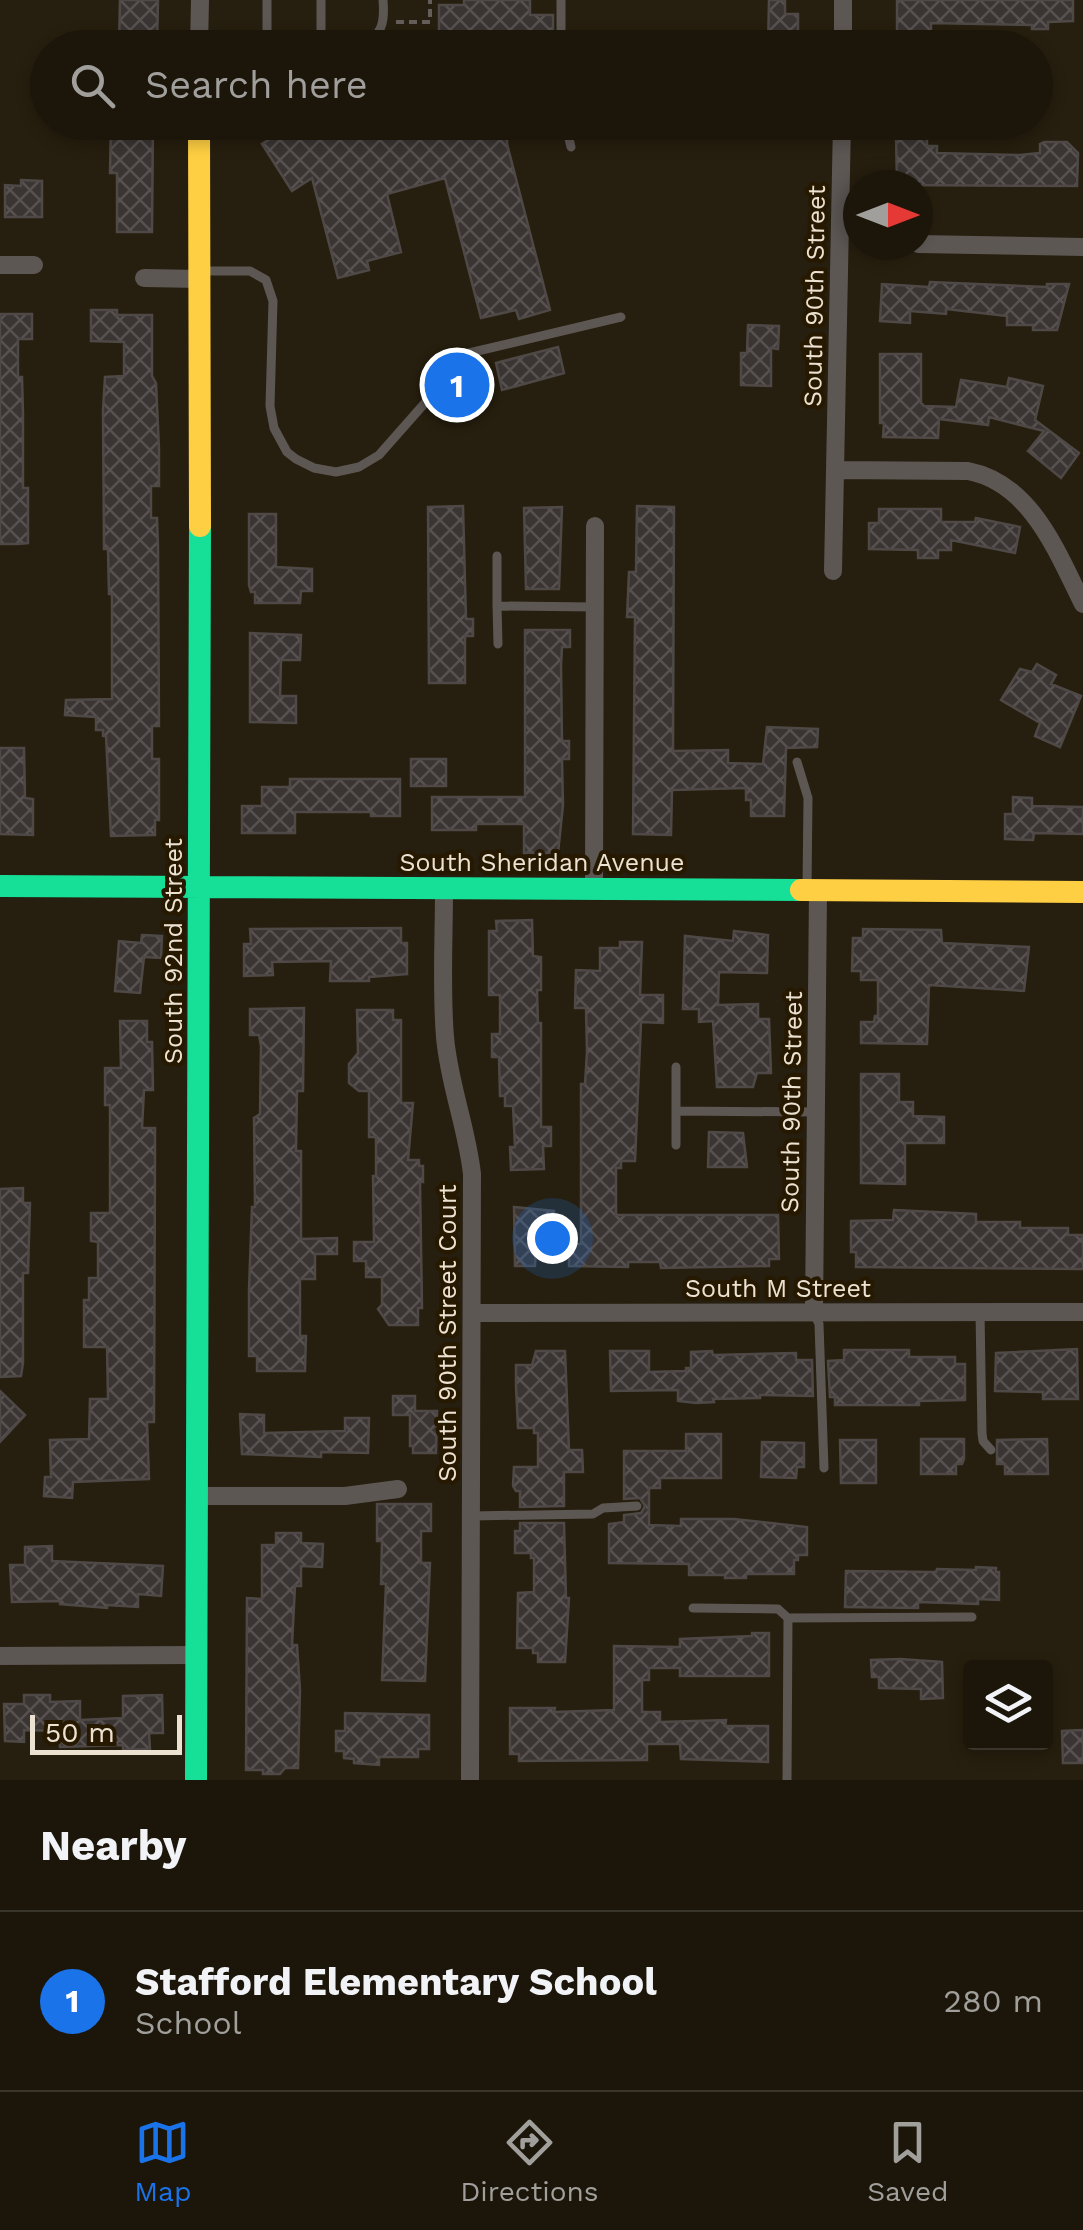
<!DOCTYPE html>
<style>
:root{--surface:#1c160a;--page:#292318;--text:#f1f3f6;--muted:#a09f9c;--line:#3a352b;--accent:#1a73e8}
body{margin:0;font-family:"Work Sans",sans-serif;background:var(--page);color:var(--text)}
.controls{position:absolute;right:30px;bottom:30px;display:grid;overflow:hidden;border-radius:10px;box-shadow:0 5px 15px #0003}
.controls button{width:90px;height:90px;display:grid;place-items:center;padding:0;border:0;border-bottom:2px solid var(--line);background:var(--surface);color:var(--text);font:50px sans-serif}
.compass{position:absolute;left:843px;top:170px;width:90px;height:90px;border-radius:50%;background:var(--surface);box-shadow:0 5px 15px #0003;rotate:90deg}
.scale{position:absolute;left:30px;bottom:25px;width:152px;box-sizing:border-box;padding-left:10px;border:5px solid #ece2d1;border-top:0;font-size:28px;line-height:35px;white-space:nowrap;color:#ece2d1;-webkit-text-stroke:8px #271800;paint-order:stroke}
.you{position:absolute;left:552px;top:1238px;width:35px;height:35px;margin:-25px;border:8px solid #fff;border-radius:50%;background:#1a73e8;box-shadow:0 0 0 15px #1a73e833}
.badge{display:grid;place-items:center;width:65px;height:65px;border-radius:50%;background:var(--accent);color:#fff;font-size:32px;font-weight:700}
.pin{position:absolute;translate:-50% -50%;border:5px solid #fff;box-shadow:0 2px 10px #0006}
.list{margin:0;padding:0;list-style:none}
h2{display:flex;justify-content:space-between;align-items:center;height:130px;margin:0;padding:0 40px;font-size:42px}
h2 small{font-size:32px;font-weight:400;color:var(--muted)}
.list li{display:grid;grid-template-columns:65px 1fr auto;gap:30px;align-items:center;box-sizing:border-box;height:180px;padding:0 40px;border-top:2px solid var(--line)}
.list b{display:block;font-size:38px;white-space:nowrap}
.list p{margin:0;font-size:32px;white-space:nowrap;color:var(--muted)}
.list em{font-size:32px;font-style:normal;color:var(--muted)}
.icon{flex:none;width:55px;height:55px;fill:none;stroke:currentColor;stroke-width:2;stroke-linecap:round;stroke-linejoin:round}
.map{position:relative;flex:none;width:1083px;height:1780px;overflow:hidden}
.search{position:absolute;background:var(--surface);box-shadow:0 5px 15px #0003;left:30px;right:30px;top:30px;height:110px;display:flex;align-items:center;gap:25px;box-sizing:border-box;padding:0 35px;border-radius:55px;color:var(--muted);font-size:38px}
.sheet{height:310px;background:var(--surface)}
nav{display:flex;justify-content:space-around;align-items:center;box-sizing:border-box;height:140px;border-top:2px solid var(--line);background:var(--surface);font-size:28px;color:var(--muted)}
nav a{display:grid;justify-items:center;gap:5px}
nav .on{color:var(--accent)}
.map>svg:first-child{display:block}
</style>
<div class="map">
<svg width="1083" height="1780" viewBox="0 0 1083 1780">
<defs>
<pattern id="building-cross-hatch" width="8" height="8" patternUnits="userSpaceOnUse" patternTransform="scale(2.5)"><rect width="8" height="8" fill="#3a3533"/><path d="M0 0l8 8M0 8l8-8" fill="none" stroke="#575250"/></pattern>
</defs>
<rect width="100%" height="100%" fill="#261e0e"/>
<path fill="url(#building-cross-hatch)" stroke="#4e4946" stroke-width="2.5" d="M 120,0 L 158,0 L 157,48 L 119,48 Z
M 464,0 L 530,0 L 530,15 L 553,15 L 553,48 L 439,48 L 439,5 L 464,5 Z
M 769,0 L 785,0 L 785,14 L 798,14 L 798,48 L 768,48 Z
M 897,0 L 1073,0 L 1073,21 L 1048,22 L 1048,29 L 1032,29 L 1032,25 L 931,23 L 931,48 L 897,48 Z
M 111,122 L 153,122 L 152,232 L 117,232 L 117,173 L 110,173 Z
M 298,122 L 307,130 L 321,122 L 507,122 L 507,144 L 550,310 L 519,319 L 516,310 L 481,318 L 445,178 L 387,194 L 401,252 L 367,261 L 369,270 L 338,278 L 312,178 L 292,191 L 262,144 Z
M 896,135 L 927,135 L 927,146 L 937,146 L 937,153 L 1019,155 L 1040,153 L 1040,144 L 1044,142 L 1067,142 L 1078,153 L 1077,186 L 897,185 Z
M 21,180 L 42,181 L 42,217 L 5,217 L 5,185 L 21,186 Z
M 930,282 L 1047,287 L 1047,284 L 1069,284 L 1057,330 L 1033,330 L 1033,325 L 1007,325 L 1007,316 L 946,309 L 946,314 L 910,311 L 910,323 L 880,321 L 882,284 L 929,287 Z
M 91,310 L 117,310 L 117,315 L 152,315 L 152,376 L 156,383 L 159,449 L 159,486 L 151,486 L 151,518 L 157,518 L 158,545 L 159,726 L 152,726 L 152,759 L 159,759 L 159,820 L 155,820 L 155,835 L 111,836 L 106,736 L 103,736 L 103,730 L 96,730 L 96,717 L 65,715 L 66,700 L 112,699 L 112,594 L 109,594 L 108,549 L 104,549 L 103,410 L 105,377 L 124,376 L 124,342 L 91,341 Z
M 0,314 L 32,314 L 32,339 L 18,339 L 18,377 L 22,377 L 23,413 L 23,488 L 28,488 L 28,543 L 18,544 L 0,544 Z
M 748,325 L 779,326 L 778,349 L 771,348 L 771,386 L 741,385 L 741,353 L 747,353 Z
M 558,347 L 564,373 L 502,390 L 496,363 Z
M 880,354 L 921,354 L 921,403 L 924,406 L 956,407 L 961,380 L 1007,387 L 1009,378 L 1043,386 L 1035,420 L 1079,453 L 1061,478 L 1028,451 L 1044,431 L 989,417 L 988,425 L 939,419 L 938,438 L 883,437 L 884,423 L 880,423 Z
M 463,506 L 466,619 L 473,619 L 473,636 L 465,636 L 465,683 L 429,683 L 428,507 Z
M 637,506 L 674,507 L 673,751 L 728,750 L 728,763 L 763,764 L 767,727 L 818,729 L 817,747 L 786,748 L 784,816 L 751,816 L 751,800 L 746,800 L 746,788 L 672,790 L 671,835 L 633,834 L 635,617 L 627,617 L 629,572 L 636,572 Z
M 562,507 L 559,589 L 526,589 L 524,508 Z
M 879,509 L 941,509 L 941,522 L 975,522 L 976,518 L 1020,527 L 1015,553 L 951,540 L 951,550 L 938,550 L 938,558 L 918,558 L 918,550 L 869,549 L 869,523 L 879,523 Z
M 249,514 L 276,514 L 276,567 L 312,569 L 312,591 L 301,591 L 300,603 L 255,603 L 255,592 L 251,592 L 249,585 Z
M 525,630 L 570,630 L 570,647 L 562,647 L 561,665 L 562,741 L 569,741 L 569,759 L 562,759 L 563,805 L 558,853 L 524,853 L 524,824 L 476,824 L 476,830 L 432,830 L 432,797 L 525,797 Z
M 250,633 L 301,635 L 300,660 L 281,660 L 280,696 L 296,696 L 296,723 L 250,722 Z
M 1037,664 L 1056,675 L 1051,684 L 1081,696 L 1060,747 L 1035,736 L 1040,723 L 1001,700 L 1020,669 L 1032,672 Z
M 0,748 L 24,748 L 25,798 L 33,799 L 33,835 L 0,834 Z
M 411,759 L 446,759 L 446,786 L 411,786 Z
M 290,779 L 400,779 L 400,816 L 371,816 L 371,812 L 295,812 L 295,833 L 242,833 L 242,806 L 262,806 L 262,787 L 290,787 Z
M 1013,797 L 1032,798 L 1032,806 L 1083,807 L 1083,834 L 1034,833 L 1033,840 L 1005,839 L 1005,814 L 1013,814 Z
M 532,920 L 533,956 L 541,957 L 541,990 L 537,990 L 538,1023 L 541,1023 L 541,1127 L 551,1127 L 551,1146 L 543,1146 L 544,1169 L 511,1170 L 510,1147 L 515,1147 L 513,1106 L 505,1106 L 505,1096 L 500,1096 L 499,1057 L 492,1057 L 492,1034 L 500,1034 L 500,995 L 489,995 L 489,931 L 497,931 L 496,921 Z
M 401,928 L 401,943 L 407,943 L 407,974 L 369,977 L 369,981 L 330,981 L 331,961 L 272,962 L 273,975 L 244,976 L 244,944 L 251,944 L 250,929 Z
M 863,929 L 941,930 L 942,943 L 1029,947 L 1024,991 L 929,985 L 927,1044 L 861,1043 L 861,1022 L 874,1022 L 875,1016 L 878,1016 L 878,980 L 861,980 L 861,971 L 852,971 L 853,938 L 863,938 Z
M 734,931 L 768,935 L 767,973 L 719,972 L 718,1005 L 758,1004 L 758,1019 L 769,1019 L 771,1073 L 757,1073 L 753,1087 L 717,1087 L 713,1021 L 699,1022 L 699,1009 L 683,1009 L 685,936 L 733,941 Z
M 142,935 L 162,936 L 161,958 L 144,957 L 140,993 L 115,991 L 119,941 L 141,943 Z
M 620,942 L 642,942 L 640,995 L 663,995 L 663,1023 L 641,1022 L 635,1161 L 621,1161 L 621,1168 L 616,1168 L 616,1215 L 778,1215 L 779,1259 L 769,1259 L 769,1266 L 661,1268 L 660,1262 L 628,1262 L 628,1267 L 569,1266 L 569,1244 L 581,1244 L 581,1084 L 585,1084 L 587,1052 L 586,1008 L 575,1008 L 576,970 L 600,971 L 600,948 L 620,948 Z
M 304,1008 L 303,1091 L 297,1091 L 296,1151 L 301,1151 L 301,1239 L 337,1238 L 337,1254 L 315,1254 L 315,1279 L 300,1279 L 300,1336 L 306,1336 L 305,1371 L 257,1371 L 257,1356 L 249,1356 L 249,1290 L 252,1207 L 255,1207 L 254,1118 L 260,1114 L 261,1046 L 259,1035 L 250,1035 L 250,1009 Z
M 357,1010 L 393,1010 L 393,1020 L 401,1020 L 401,1103 L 413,1103 L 408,1160 L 419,1160 L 419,1166 L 423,1166 L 423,1182 L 420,1182 L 422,1308 L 418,1308 L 418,1325 L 389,1325 L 378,1309 L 382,1305 L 382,1277 L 366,1277 L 366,1261 L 354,1261 L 354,1242 L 374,1242 L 373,1176 L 376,1176 L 376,1137 L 369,1137 L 369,1091 L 359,1091 L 349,1083 L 349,1064 L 358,1053 Z
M 120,1021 L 147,1021 L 147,1042 L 152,1042 L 153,1090 L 144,1090 L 142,1128 L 155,1128 L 155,1161 L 154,1422 L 147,1422 L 149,1479 L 73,1482 L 72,1498 L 44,1496 L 45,1477 L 51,1477 L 50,1440 L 89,1439 L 90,1399 L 108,1399 L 107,1347 L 84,1347 L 84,1300 L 89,1300 L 89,1278 L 98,1278 L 98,1242 L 91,1241 L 91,1213 L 110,1213 L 110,1105 L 105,1105 L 105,1068 L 121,1068 Z
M 861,1074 L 899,1074 L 899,1102 L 913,1102 L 913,1116 L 944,1117 L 944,1143 L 905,1143 L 905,1184 L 861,1183 Z
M 709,1132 L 743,1133 L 747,1167 L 708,1167 Z
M 23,1188 L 23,1203 L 30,1203 L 28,1273 L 23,1273 L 23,1363 L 21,1376 L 0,1377 L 0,1189 Z
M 514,1207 L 554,1211 L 555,1252 L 536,1251 L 535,1266 L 515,1266 Z
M 894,1210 L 976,1214 L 976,1222 L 1020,1222 L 1020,1228 L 1068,1228 L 1068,1235 L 1083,1235 L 1083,1269 L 856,1267 L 856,1252 L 851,1252 L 851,1221 L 893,1220 Z
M 1077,1349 L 1078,1399 L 1043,1399 L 1043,1392 L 995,1391 L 996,1353 Z
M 844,1350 L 909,1350 L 909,1357 L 955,1357 L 955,1364 L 965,1364 L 965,1400 L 919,1401 L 919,1405 L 835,1405 L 835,1397 L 830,1397 L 828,1361 L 844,1360 Z
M 536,1351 L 565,1351 L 569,1450 L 582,1450 L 583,1472 L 564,1472 L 564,1506 L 520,1507 L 520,1491 L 516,1491 L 513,1486 L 514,1467 L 538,1467 L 538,1433 L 534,1433 L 534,1428 L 518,1428 L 516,1387 L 516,1365 L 532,1365 Z
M 610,1351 L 649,1351 L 649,1372 L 686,1371 L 686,1368 L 691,1368 L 691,1352 L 712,1351 L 713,1355 L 796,1353 L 796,1360 L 812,1360 L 813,1396 L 760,1395 L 760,1398 L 713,1399 L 714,1402 L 696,1403 L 678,1401 L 678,1390 L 611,1391 Z
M 0,1391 L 25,1415 L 0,1442 Z
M 393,1396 L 415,1396 L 415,1411 L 437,1411 L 436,1453 L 413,1453 L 413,1446 L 410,1446 L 410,1415 L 393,1415 Z
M 240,1414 L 264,1415 L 264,1433 L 345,1431 L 345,1418 L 369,1418 L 368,1453 L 321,1452 L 321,1457 L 242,1454 Z
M 686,1434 L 721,1434 L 721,1478 L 660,1478 L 660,1488 L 649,1488 L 649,1525 L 681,1526 L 681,1519 L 734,1519 L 807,1527 L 807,1555 L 798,1555 L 798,1560 L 794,1560 L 794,1574 L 746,1574 L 746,1578 L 725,1578 L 725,1575 L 689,1575 L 689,1564 L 609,1563 L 609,1524 L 624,1522 L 624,1515 L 641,1513 L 645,1506 L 640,1498 L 624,1499 L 624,1451 L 686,1451 Z
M 921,1439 L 964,1439 L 964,1459 L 962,1464 L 956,1464 L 956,1474 L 921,1474 Z
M 1047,1439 L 1048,1474 L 1005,1474 L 1005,1464 L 997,1464 L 997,1440 Z
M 840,1440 L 876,1440 L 876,1483 L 841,1483 Z
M 762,1442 L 804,1443 L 804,1467 L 797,1467 L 796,1478 L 761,1477 Z
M 377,1504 L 431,1504 L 431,1531 L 421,1531 L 421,1563 L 430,1563 L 425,1681 L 382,1680 L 386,1584 L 381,1584 L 382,1541 L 377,1541 Z
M 520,1523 L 564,1523 L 566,1598 L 569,1598 L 565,1662 L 538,1662 L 538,1653 L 533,1653 L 533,1648 L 517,1648 L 518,1593 L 534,1592 L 534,1558 L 531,1558 L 531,1553 L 515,1553 L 515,1531 L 520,1531 Z
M 276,1533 L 301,1533 L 301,1543 L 323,1544 L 322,1567 L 301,1566 L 301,1586 L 295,1586 L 292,1645 L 297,1645 L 300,1690 L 298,1768 L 285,1768 L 280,1774 L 263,1774 L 263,1770 L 246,1770 L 247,1598 L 262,1599 L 262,1545 L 276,1545 Z
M 52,1546 L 52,1561 L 163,1566 L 161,1596 L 138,1594 L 138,1607 L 107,1605 L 107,1608 L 60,1604 L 60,1601 L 12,1602 L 10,1565 L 25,1565 L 25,1547 Z
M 976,1567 L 996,1568 L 996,1572 L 999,1572 L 999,1600 L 978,1599 L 978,1604 L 918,1602 L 918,1608 L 845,1607 L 846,1571 L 936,1572 L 937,1569 L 976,1570 Z
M 752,1633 L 769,1633 L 769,1676 L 680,1676 L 680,1668 L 649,1668 L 649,1680 L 642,1680 L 642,1712 L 660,1712 L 660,1722 L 726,1720 L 725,1726 L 768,1726 L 768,1762 L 681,1759 L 680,1744 L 647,1744 L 647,1760 L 519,1761 L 519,1754 L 510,1754 L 510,1708 L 555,1708 L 554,1712 L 614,1710 L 614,1646 L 680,1647 L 680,1639 L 752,1636 Z
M 900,1659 L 942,1662 L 943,1698 L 921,1699 L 921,1689 L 879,1688 L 879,1677 L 872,1677 L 871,1660 Z
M 24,1695 L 50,1695 L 50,1702 L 80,1701 L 80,1720 L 123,1718 L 123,1696 L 162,1695 L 163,1733 L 149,1733 L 150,1749 L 123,1750 L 123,1745 L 60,1747 L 59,1731 L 24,1730 L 24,1742 L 5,1741 L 4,1704 L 24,1704 Z
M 345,1713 L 429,1715 L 429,1749 L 418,1749 L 418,1757 L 379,1757 L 379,1765 L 354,1763 L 354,1759 L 344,1758 L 344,1751 L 336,1751 L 336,1731 L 345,1731 Z
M 1083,1730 L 1083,1763 L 1063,1763 L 1062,1731 Z"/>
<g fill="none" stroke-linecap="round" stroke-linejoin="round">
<path stroke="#635e59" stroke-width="4" stroke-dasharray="8 5" stroke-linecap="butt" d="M 396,22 L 430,22 L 430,0"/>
<path stroke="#5d5754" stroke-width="9" d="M 267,0 L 267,48
M 321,0 L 321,48
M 561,0 L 561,48
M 362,48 C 382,33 385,24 383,0
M 565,122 L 571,147
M 204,271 L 250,271 L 266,280 L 273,301 L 270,406 L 274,428 L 287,452 L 296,459 L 314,468 L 336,472 L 359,467 L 379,455 L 469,353 L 621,317
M 497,556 L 497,606
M 498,644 L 497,606 L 595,607
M 797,762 L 808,798 L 807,888
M 676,1067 L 676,1145
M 676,1111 L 816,1112
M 980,1312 L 982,1433 L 983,1441 L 991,1450
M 814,1313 L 819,1324 L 824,1468
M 471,1516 L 593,1514 L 603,1508 L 637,1506
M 693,1608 L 778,1609 L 788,1618 L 972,1617
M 787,1780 L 788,1618"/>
<path stroke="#5d5754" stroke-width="18" d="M 199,48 L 200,0
M 843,48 L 843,0
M 918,244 L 1083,247
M 0,265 L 34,265
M 144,278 L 201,279
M 835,470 L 968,471 C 1031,483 1057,552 1083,604
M 833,571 L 842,122
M 444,889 C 444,938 441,988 445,1037 C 449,1084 467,1128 472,1174 L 470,1780
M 594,890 L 595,526
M 473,1313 L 1083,1312
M 814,1313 L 818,891
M 198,1496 L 345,1496 L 398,1489
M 0,1656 L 196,1655"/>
<path stroke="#16e098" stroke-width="22" d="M 0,886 L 801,890
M 196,1780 L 200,526"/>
<path stroke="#ffcf43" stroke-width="22" d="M 199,122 L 200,526
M 801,890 L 1083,892"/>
</g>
<g text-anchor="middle" stroke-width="8" stroke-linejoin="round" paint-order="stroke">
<g font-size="25" fill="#ece2d1" stroke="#271800">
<text transform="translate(814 296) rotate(-89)" y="9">South 90th Street</text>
<text x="542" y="871">South Sheridan Avenue</text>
<text transform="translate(173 951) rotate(-90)" y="9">South 92nd Street</text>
<text transform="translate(791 1102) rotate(-89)" y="9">South 90th Street</text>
<text x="778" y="1297">South M Street</text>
<text transform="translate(447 1333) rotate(-90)" y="9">South 90th Street Court</text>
</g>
</g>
</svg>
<div class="controls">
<button><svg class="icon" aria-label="layers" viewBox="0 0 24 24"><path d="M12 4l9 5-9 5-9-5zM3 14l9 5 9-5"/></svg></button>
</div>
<svg class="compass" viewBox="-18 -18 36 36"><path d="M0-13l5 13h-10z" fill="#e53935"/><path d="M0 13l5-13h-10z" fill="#a09f9c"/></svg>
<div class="scale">50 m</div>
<div class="you"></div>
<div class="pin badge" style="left:457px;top:385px">1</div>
<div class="search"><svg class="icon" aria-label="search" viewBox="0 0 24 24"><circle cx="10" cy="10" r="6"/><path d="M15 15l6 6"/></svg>Search here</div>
</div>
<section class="sheet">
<h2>Nearby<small></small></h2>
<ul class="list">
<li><span class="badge">1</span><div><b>Stafford Elementary School</b><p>School</p></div><em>280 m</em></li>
</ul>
</section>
<nav>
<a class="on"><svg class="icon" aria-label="map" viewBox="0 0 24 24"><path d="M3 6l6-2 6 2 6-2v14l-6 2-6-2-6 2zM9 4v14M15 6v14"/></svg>Map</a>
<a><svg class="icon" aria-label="directions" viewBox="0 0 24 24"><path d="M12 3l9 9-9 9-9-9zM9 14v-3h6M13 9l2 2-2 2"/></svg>Directions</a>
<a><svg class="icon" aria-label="saved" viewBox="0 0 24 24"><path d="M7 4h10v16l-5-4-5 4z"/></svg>Saved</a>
</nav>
